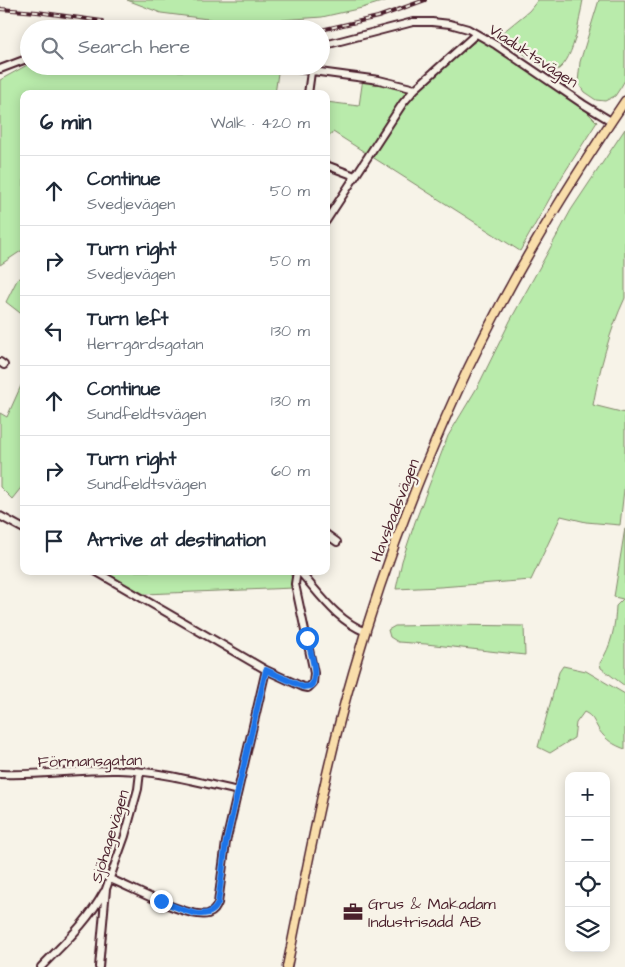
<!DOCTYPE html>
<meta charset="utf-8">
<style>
:root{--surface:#fff;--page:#f2f2f3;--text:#1f2937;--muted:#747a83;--line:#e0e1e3}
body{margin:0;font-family:"Architects Daughter",sans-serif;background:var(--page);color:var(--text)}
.controls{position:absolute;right:15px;bottom:15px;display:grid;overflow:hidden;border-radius:10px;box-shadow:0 2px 12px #0003}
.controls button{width:45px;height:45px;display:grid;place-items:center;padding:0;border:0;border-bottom:1px solid var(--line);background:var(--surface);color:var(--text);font:25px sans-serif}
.stop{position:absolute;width:15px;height:15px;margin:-11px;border:4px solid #1a73e8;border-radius:50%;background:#fff}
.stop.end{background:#1a73e8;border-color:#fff;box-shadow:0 1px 5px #0008}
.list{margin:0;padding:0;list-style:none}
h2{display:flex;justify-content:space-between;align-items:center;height:65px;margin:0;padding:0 20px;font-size:21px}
h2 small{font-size:16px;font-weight:400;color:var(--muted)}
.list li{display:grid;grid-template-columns:32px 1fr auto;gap:15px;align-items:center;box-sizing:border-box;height:70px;padding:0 20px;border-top:1px solid var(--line)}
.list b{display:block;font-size:19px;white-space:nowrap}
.list p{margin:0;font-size:16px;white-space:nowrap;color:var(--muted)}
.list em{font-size:16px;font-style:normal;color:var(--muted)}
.icon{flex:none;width:28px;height:28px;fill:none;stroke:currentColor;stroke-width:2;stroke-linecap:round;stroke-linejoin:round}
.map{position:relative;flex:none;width:625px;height:967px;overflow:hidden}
.search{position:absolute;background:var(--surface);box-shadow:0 2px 12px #0003;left:20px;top:20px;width:310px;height:55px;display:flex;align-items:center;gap:12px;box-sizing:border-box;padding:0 18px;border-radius:28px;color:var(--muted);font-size:19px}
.panel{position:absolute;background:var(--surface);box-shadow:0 2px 12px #0003;left:20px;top:90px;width:310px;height:485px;border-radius:10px}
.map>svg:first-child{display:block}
</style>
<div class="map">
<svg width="625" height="967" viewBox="0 0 625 967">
<rect width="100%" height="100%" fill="#f7f3e8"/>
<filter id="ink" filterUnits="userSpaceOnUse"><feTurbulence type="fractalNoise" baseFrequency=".02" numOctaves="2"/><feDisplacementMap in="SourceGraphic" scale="10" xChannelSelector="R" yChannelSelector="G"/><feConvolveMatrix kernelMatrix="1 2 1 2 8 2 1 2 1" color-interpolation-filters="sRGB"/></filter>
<g filter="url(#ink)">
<path fill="#b9ebab" stroke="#82856b" d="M 127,0 L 388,0 L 362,8 L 322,17 L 239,23 L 161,13 Z
M 538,0 L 583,0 C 579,19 574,66 553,72 L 497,37 L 529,11 Z
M 599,0 L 625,0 L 625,80 L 621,87 L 615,96 L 605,101 L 596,100 L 584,92 L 578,83 L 580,62 Z
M 485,34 L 575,100 L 597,122 L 563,175 L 520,251 L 333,132 L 326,141 L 326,102 L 359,106 L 363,78 L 398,87 L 413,96 L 442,67 Z
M 29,64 L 29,66 L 178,66 L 178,71 L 207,71 L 207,66 L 279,66 L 275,94 L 24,94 L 24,249 L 0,265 L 0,80 Z
M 625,129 L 625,298 C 609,332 600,368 593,405 L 625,413 L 625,481 L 620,525 L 586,522 L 561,516 L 531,580 L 440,587 L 396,589 L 402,561 L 415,522 L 448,436 L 478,386 L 510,321 L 571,210 Z
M 18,278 L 24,279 L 24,316 L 6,302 Z
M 24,379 L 24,484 L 12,499 L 0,487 L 0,413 L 7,417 Z
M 625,528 L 625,686 L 601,668 L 600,663 C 612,645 615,627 616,606 L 623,599 L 614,597 Z
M 113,571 L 290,571 L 294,588 L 144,594 L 109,576 Z
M 449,625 L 524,626 L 525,655 L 426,644 L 398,642 L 390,637 L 388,630 L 395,626 Z
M 563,666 L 586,671 L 625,694 L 625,749 C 614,745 606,740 599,730 C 594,722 593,716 584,712 L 576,723 L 574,738 L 550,753 L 538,747 L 559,672 Z"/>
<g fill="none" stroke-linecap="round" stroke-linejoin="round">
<defs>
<path id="minor" d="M 321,46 L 413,22 L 432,22 L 450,24 L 468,29 L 496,45 L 583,104 L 611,121
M 275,66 L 379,80 L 415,89
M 0,69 L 29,58
M 308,94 L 311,72
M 326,165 L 355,176
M 326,221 L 403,103 L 415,89 L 476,34
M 0,362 L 4,365
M 0,516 L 24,529
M 326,534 L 337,542
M 95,571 L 266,670 L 226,842 L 218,903 C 216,908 214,912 208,914 C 188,919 131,887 110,879
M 299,571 C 320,594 336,620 366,632
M 266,670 L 303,687 L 308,688 L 313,683 L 314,673 L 295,584 L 297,571
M 0,774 C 40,776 79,769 118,770 C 159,771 198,782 238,791
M 41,967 C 65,942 87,923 104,892
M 99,967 L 106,889 L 125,836 L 138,789 L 140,772"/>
<path id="major" d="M 287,967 C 307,869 325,769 353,673 C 380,579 414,487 454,399 C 501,294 561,196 625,101"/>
</defs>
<use href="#minor" stroke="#4a1f2b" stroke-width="10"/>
<use href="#major" stroke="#4a1f2b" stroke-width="11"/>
<use href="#minor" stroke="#f7f3e8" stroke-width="6"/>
<use href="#major" stroke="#f9deab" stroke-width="8"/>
<defs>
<path id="rail" d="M 0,9 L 37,12 L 102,21
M 131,25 L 160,29
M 321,30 L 378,17 L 425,0"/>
</defs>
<use href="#rail" stroke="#4a1f2b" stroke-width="4"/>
<use href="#rail" stroke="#f7f3e8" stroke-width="2" stroke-dasharray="5.5" stroke-linecap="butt"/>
</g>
</g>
<g fill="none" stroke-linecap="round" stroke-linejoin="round" filter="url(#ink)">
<path stroke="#1a73e8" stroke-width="6" d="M 161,901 C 177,907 209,926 218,903 L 226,842 L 266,670 L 303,687 L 311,686 C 319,674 310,651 307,638"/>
</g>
<defs>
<symbol id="office-bare" viewBox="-9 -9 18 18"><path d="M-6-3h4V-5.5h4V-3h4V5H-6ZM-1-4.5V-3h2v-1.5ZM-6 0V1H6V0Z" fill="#4a1f2b" stroke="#f7f3e8" stroke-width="2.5" paint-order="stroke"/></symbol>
</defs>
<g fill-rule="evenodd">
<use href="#office-bare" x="339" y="898" width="28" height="28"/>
</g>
<g text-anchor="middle" stroke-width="4.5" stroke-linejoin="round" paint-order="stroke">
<g font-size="16" fill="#4a1f2b" stroke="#f7f3e8">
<text transform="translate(534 55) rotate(33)" y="6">Viaduktsvägen</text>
<text transform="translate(394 510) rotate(-69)" y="6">Havsbadsvägen</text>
<text transform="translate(90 760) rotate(-1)" y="6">Förmansgatan</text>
<text transform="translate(109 836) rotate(-73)" y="6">Sjöhagevägen</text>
</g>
<g font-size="16" fill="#4a1f2b" stroke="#f7f3e8" text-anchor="start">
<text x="368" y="909">Grus &amp; Makadam<tspan x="368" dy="18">Industrisådd AB</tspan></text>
</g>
</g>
</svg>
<div class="controls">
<button>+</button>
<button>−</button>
<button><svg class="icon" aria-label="locate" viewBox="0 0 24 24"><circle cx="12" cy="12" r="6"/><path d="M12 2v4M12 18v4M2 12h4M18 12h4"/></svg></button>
<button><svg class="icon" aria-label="layers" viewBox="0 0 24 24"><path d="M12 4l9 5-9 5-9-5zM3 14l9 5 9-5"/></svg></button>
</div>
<div class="stop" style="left:307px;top:638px"></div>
<div class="stop end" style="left:161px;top:901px"></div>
<div class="search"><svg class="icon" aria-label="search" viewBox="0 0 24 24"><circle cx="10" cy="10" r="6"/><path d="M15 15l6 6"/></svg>Search here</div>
<section class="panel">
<h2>6 min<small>Walk · 420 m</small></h2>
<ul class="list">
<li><svg class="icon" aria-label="ahead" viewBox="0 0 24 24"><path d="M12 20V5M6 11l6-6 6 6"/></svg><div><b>Continue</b><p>Svedjevägen</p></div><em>50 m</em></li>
<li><svg class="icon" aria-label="right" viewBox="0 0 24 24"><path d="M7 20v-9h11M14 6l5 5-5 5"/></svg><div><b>Turn right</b><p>Svedjevägen</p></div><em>50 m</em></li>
<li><svg class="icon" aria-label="left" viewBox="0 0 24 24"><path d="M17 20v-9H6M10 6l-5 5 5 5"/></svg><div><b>Turn left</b><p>Herrgårdsgatan</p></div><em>130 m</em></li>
<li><svg class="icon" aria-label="ahead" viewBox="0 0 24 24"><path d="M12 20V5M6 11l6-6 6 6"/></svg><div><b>Continue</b><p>Sundfeldtsvägen</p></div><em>130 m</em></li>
<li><svg class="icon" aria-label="right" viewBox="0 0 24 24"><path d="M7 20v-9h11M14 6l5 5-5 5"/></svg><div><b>Turn right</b><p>Sundfeldtsvägen</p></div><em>60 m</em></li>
<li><svg class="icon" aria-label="arrive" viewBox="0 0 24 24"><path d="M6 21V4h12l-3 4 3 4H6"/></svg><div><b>Arrive at destination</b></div></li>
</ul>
</section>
</div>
